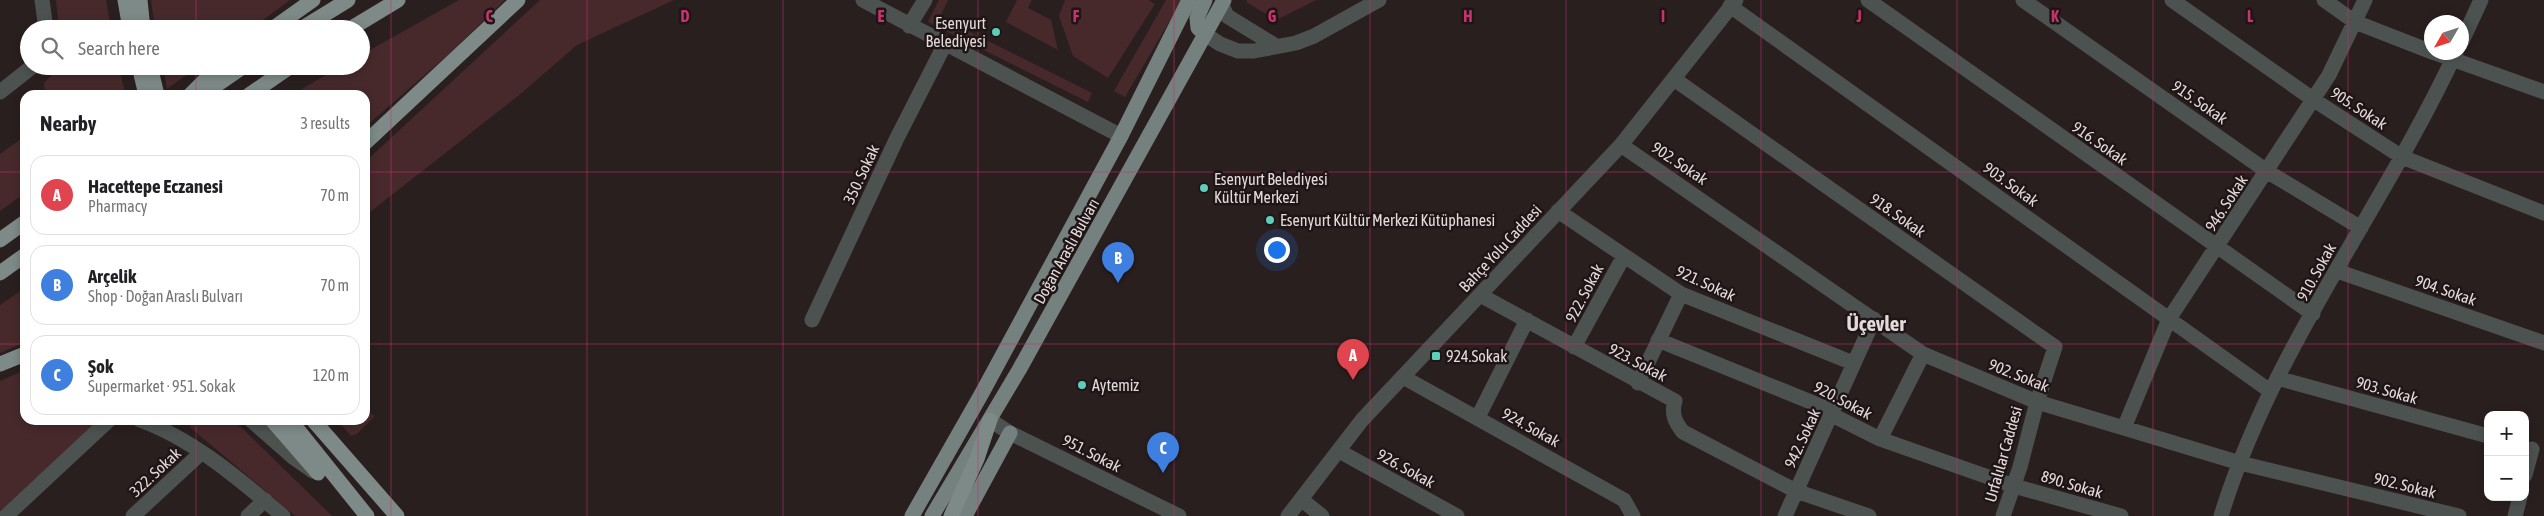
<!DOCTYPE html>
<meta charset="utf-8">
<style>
:root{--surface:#fff;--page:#f2f2f2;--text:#202124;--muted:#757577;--line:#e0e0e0;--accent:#ea580c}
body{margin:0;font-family:"Asap Condensed",sans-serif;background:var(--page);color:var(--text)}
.controls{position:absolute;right:15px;bottom:15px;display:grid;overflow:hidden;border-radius:10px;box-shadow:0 2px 8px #0003}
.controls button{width:45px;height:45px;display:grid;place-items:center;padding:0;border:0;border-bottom:1px solid var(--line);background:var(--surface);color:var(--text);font:25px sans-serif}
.compass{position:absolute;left:2424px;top:15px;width:45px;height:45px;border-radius:50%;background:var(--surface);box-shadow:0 2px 8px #0003;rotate:231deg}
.you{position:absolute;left:1276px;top:249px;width:18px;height:18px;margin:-12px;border:4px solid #fff;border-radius:50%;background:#1a73e8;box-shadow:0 0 0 8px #1a73e833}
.badge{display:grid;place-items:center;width:32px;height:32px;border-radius:50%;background:var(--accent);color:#fff;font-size:16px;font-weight:700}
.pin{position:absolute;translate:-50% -41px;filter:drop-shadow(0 1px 2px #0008)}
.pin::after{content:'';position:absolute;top:26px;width:18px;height:15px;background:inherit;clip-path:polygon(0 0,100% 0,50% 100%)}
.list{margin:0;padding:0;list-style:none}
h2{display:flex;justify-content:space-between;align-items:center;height:65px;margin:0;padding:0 20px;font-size:21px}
h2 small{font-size:16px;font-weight:400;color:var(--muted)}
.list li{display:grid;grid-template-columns:32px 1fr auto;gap:15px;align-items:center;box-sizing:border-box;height:80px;margin:0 10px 10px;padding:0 10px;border:1px solid var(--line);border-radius:15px}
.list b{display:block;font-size:19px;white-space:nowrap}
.list p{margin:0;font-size:16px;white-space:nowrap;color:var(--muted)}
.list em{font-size:16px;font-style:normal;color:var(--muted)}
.icon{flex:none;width:28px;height:28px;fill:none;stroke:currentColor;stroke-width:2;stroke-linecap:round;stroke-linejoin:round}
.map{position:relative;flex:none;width:2544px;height:516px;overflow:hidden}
.search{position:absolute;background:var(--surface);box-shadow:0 2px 8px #0003;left:20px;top:20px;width:350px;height:55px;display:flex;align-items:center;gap:12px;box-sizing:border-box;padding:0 18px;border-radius:28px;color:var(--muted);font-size:19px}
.panel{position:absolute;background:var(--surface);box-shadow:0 2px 8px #0003;left:20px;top:90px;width:350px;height:335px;border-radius:15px}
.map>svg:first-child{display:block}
</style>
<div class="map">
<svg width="2544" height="516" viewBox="0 0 2544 516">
<rect width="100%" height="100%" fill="#2a1f1f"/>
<path fill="#47292b" d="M 56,0 L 106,0 L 111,29 L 59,29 Z
M 151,0 L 290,0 L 251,29 L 155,29 Z
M 459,0 L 505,0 L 450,53 L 365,127 L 365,95 L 292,95 L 341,66 L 361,66 L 361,55 Z
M 540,0 L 674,0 L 577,45 L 518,96 L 365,216 L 365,162 Z
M 939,0 L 948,0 L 940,17 L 1092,93 L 1088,102 L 928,22 Z
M 1017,0 L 1032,0 L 1028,8 L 1051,20 L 1058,50 L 1006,22 Z
M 1065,0 L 1148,0 L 1155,4 L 1108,78 L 1073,56 L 1059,16 Z
M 1166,0 L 1182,0 L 1125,97 L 1114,91 Z
M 1247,0 L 1316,0 L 1276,20 L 1246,2 Z
M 60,66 L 118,66 L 126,95 L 45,95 L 44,83 Z
M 163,66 L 199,66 L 167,89 Z
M 25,136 L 25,193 L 0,211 L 0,154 Z
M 25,288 L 25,342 L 0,353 L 0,305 Z
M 25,370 L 25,420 L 99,420 L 0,511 L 0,381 Z
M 365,411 L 375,416 L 357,434 L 351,436 L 337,420 L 365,420 Z
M 188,420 L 231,420 L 243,429 L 332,516 L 295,516 L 191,428 Z"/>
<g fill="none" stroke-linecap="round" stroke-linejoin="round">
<path stroke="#4c5250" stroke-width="15" d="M 42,0 L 46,29
M 863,0 L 1121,136
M 1868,0 L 2313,314
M 2023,0 L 2268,172 L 2361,228
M 2172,0 L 2314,100 L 2402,157 L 2544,213
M 2324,0 L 2355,22 L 2432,52
M 1730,6 L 2270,391
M 909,26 L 925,0
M 2462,41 L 2481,0
M 2432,52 L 2544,92
M 1674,79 L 2055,347 L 2037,402
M 0,92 L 33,66
M 1621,145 L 1923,354 L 2037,402 L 2124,428 L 2240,463 L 2459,516
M 1558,211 L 1681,294 L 1853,363
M 2337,271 L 2544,343
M 1480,295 L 1675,401 C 1671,414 1675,422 1683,432 L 1796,491 L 1869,516
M 812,320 L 897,138 L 945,44
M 1658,340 L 1828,409 L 1832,415 L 1880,439 L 2014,486 L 2121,516
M 1574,347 L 1624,256
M 1403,377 L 1624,500 L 1633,516
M 2277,378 L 2488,436
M 1638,383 L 1681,294
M 1478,417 L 1527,320
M 990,420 L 1010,433 L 1179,516
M 2124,428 L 2169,319 L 2329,75 L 2365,0
M 1880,439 L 1923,354
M 1339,451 L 1457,516
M 2525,475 L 2532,449
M 1302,500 L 1322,516
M 6,516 L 109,420
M 133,516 L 201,453
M 248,516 L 265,500
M 1785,516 L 1874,319
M 2221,516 C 2272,349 2383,209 2456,52
M 2515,516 L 2520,497"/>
<path stroke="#4c5250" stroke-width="15" d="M 1222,5 L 1227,16 L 1276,46
M 1205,34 L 1220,44 L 1238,51 L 1254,51 L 1296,43 L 1314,36 L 1379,0
M 140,420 C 193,439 240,480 283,516
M 251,420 L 293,457 L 313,471
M 1288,516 L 1362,420 L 1621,145 L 1736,0
M 2003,516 L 2020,467 L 2037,402"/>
<path stroke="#75817e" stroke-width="15" d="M 1205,34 L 1198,28 L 1197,18 L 1205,0
M 912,516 L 982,393 L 1121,136 L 1189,0
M 932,516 L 1019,370 L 1224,0
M 965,516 L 1010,433"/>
<path stroke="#7d8a87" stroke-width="15" d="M 125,0 L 130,29
M 140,0 L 143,29
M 272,29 L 313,0
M 301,29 L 348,0
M 350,29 L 398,0
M 139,66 L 146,95
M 150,66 L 157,95
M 190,95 L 219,66
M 202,95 L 244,66
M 249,95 L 291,66
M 365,143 L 518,0
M 0,240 L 25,222
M 0,273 L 25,255
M 0,364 L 25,354
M 272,420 L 318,473
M 290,420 L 367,516
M 313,420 L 397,516
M 951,516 L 977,459 L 990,420"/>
</g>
<path fill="none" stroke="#c7356e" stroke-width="1" stroke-opacity="0.55" d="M 196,0 L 196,29M 391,0 L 391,516M 587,0 L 587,516M 783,0 L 783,516M 978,0 L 978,516M 1174,0 L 1174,516M 1370,0 L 1370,516M 1566,0 L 1566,516M 1761,0 L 1761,516M 1957,0 L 1957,516M 2153,0 L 2153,516M 2348,0 L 2348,516M 196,66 L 196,95M 0,172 L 25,172M 365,172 L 2544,172M 0,344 L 25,344M 365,344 L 2544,344M 196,420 L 196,516"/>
<g fill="#5dceb9" stroke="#201516" stroke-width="2">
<circle cx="996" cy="32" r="5"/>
<circle cx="1204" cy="188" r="5"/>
<circle cx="1270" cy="220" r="5"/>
<rect x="1431" y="351" width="10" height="10" rx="2.5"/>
<circle cx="1082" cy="385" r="5"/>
</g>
<g text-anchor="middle" stroke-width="5" stroke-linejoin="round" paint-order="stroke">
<g font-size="16" fill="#e3dbdb" stroke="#201516" text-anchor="start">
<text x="986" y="29" text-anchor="end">Esenyurt<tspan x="986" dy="18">Belediyesi</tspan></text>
<text x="1214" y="185">Esenyurt Belediyesi<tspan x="1214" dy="18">Kültür Merkezi</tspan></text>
<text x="1280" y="226">Esenyurt Kültür Merkezi Kütüphanesi</text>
<text x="1446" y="362">924.Sokak</text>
<text x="1092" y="391">Aytemiz</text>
</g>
<g font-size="16" fill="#e3dbdb" stroke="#201516">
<text transform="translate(2200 102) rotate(35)" y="6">915. Sokak</text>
<text transform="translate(2359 108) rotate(33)" y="6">905. Sokak</text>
<text transform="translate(2100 143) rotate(35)" y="6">916. Sokak</text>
<text transform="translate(1680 163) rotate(34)" y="6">902. Sokak</text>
<text transform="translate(861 174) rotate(-65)" y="6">350. Sokak</text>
<text transform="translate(2011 184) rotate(36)" y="6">903. Sokak</text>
<text transform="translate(2226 203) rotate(-57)" y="6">946. Sokak</text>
<text transform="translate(1898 215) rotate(35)" y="6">918. Sokak</text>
<text transform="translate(1500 248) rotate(-47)" y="6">Bahçe Yolu Caddesi</text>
<text transform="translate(1066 251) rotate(-61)" y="6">Doğan Araslı Bulvarı</text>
<text transform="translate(2316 272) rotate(-61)" y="6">910. Sokak</text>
<text transform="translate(1706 283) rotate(25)" y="6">921. Sokak</text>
<text transform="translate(2446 290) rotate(19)" y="6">904. Sokak</text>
<text transform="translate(1584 293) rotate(-62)" y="6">922. Sokak</text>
<text transform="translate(1638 362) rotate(28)" y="6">923. Sokak</text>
<text transform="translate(2019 375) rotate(22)" y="6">902. Sokak</text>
<text transform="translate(2387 390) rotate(16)" y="6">903. Sokak</text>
<text transform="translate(1843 400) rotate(28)" y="6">920. Sokak</text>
<text transform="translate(1531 427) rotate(29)" y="6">924. Sokak</text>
<text transform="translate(1802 438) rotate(-65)" y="6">942. Sokak</text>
<text transform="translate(1092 453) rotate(27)" y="6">951. Sokak</text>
<text transform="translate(2003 454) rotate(-74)" y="6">Urfalılar Caddesi</text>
<text transform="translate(1406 468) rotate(29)" y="6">926. Sokak</text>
<text transform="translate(155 472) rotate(-43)" y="6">322. Sokak</text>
<text transform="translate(2072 484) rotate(16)" y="6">890. Sokak</text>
<text transform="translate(2405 485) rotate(14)" y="6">902. Sokak</text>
</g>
<g font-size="21" font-weight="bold" fill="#e3dbdb" stroke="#201516">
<text x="1876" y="331">Üçevler</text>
</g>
</g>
<g font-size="16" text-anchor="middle" font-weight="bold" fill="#c7356e" stroke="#201516" stroke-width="5" stroke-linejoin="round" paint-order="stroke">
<text x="489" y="22">C</text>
<text x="685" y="22">D</text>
<text x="881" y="22">E</text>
<text x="1076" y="22">F</text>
<text x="1272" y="22">G</text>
<text x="1468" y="22">H</text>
<text x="1663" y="22">I</text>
<text x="1859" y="22">J</text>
<text x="2055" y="22">K</text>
<text x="2250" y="22">L</text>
</g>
</svg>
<div class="controls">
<button>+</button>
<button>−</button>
</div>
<svg class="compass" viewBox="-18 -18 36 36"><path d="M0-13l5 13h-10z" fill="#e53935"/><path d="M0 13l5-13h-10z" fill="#757577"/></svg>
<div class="you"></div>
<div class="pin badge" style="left:1353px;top:380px;background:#e0444e">A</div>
<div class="pin badge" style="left:1118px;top:283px;background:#3f7fe0">B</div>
<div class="pin badge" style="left:1163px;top:473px;background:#3f7fe0">C</div>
<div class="search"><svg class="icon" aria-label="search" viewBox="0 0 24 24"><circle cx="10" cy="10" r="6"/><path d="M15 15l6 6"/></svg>Search here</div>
<section class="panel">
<h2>Nearby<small>3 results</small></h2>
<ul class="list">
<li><span class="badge" style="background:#e0444e">A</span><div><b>Hacettepe Eczanesi</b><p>Pharmacy</p></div><em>70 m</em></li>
<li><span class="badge" style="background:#3f7fe0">B</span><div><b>Arçelik</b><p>Shop · Doğan Araslı Bulvarı</p></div><em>70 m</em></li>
<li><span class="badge" style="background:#3f7fe0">C</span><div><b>Şok</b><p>Supermarket · 951. Sokak</p></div><em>120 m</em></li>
</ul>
</section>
</div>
